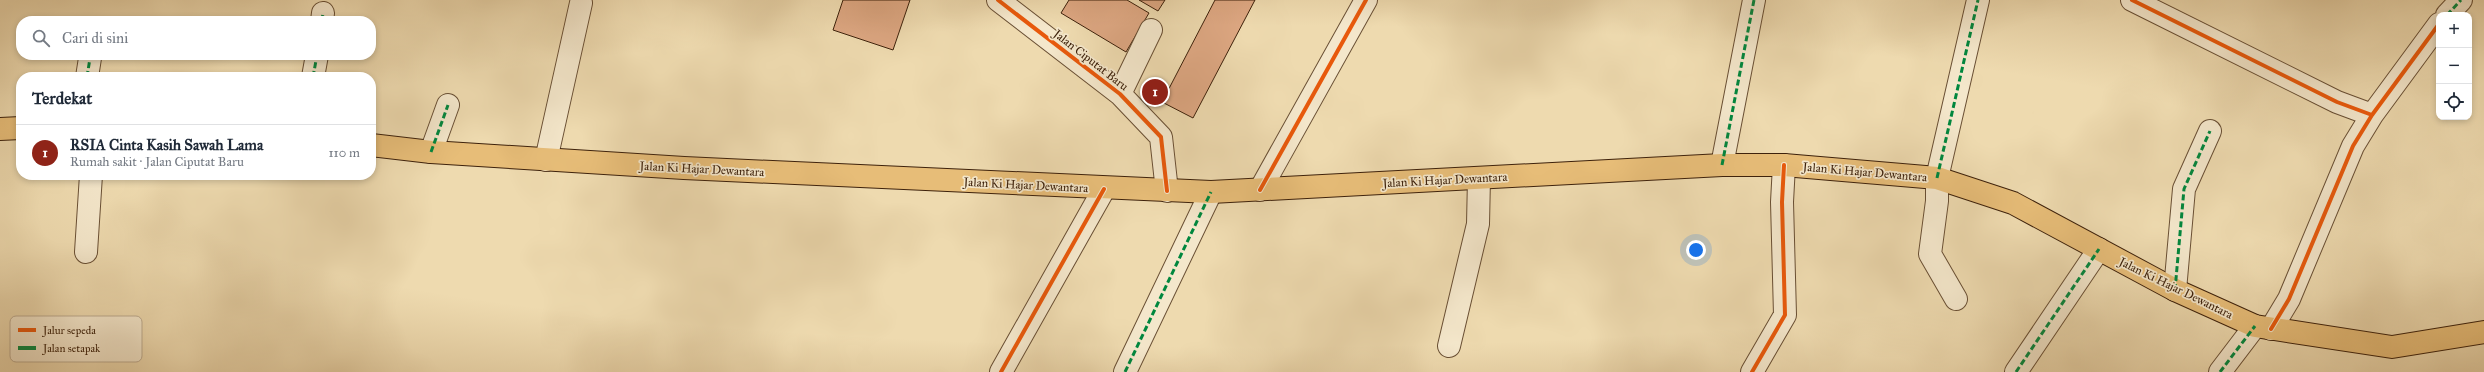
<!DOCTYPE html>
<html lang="id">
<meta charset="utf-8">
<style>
:root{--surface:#fff;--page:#f6f6f7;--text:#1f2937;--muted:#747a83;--line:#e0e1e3;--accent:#8f2418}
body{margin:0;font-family:"IM FELL Great Primer",serif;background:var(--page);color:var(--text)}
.controls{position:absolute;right:12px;top:12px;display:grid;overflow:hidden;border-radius:8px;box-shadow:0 2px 6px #0003}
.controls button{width:36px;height:36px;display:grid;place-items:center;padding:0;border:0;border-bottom:1px solid var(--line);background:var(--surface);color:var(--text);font:20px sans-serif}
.you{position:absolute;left:1696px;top:250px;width:14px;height:14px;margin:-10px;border:3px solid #fff;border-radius:50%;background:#1a73e8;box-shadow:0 0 0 6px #1a73e833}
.badge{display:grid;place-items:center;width:26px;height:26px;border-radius:50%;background:var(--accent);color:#fff;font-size:13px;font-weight:700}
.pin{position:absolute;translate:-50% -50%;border:2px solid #fff;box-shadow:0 1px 4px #0006}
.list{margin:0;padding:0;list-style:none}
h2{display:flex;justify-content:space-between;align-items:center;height:52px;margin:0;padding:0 16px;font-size:17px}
h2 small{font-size:13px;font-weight:400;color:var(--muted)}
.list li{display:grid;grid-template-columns:26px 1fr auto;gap:12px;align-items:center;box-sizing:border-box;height:56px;padding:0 16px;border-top:1px solid var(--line)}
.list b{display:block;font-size:15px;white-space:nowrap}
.list p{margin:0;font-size:13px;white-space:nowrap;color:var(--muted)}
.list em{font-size:13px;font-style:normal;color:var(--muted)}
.icon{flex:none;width:22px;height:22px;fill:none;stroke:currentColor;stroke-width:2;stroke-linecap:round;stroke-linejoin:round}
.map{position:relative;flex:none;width:2484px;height:372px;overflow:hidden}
.search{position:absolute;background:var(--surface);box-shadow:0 2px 6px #0003;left:16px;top:16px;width:360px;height:44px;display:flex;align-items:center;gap:10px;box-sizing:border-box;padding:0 14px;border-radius:16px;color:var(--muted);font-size:15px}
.panel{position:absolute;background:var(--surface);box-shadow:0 2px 6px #0003;left:16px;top:72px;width:360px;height:108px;border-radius:16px}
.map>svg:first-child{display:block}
</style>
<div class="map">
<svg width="2484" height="372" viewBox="0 0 2484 372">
<rect width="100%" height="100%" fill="#eedaaf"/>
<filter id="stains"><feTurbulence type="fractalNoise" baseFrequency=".005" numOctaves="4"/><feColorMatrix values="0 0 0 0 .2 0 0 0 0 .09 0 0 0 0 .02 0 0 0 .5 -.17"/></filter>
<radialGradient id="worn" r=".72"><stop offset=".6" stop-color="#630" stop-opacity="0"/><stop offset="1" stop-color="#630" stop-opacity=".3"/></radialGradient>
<path fill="#dda782" stroke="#3d210b" d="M 843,0 L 910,0 L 893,50 L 833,30 Z
M 1069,0 L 1127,0 L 1149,13 L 1126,52 L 1061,13 Z
M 1139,0 L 1165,0 L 1158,11 Z
M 1215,0 L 1255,0 L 1193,118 L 1162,102 Z"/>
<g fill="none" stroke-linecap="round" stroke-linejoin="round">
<defs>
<path id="minor" d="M 998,0 L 1120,94 L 1161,137 L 1167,191
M 2132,0 L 2337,102 L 2372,115
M 2447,15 L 2461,0
M 322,21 L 323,13
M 87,77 L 90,58
M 313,77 L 317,55
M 1120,94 L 1151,30
M 431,152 L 448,105
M 546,160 L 581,3
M 1722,165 L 1754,0
M 1260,190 L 1366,0
M 86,252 L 91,175
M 2175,290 L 2184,189 L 2210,131
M 1956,299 L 1930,254 L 1937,201 L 1937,178 L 1978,0
M 2271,329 L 2289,299 L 2353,146 L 2372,115 L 2439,24
M 1449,346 L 1478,224 L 1479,178
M 1001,372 L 1104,189
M 1125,372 L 1211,192
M 1752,372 L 1785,315 L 1782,202 L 1784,165
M 2016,372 L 2099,249
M 2220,372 L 2255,326"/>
<path id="major" d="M 0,129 L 21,128
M 371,145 L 431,152 L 684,168 L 1211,192 L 1722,165 L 1784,165 L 1937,178 L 2013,203 L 2175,290 L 2255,326 L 2392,347 L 2484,332"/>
</defs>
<use href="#minor" stroke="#694f34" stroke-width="24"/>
<use href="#major" stroke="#3d210b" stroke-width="24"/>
<use href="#minor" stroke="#f4e7cb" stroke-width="22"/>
<use href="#major" stroke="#e7bd78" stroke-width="22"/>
<path stroke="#00873e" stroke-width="3" stroke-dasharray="6 3" stroke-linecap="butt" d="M 2447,15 L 2461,0
M 322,21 L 323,13
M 87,77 L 90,58
M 313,77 L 317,55
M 431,152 L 448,105
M 1722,165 L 1754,0
M 1937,178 L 1978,0
M 2175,290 L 2184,189 L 2210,131
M 1125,372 L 1211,192
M 2016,372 L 2099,249
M 2220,372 L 2255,326"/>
<defs>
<path id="cycleway" d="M 998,0 L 1120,94 L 1161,137 L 1167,191
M 2132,0 L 2337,102 L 2372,115
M 1260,190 L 1366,0
M 2271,329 L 2289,299 L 2353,146 L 2372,115 L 2439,24
M 1001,372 L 1104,189
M 1752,372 L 1785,315 L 1782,202 L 1784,165"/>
</defs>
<use href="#cycleway" stroke="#f4e7cb" stroke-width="6"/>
<use href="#cycleway" stroke="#e8590c" stroke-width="4"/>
</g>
<g text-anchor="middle" stroke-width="3.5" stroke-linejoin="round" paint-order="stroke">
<g font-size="12" fill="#3d210b" stroke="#f4e7cb">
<text transform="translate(1091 60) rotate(38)" y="4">Jalan Ciputat Baru</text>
<text transform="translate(702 169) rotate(3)" y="4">Jalan Ki Hajar Dewantara</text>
<text transform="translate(1865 172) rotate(5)" y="4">Jalan Ki Hajar Dewantara</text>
<text transform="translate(1445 180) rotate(-3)" y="4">Jalan Ki Hajar Dewantara</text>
<text transform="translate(1026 185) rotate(3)" y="4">Jalan Ki Hajar Dewantara</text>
<text transform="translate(2176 288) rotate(26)" y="4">Jalan Ki Hajar Dewantara</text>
</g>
</g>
<rect x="10" y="316" width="132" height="46" rx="6" fill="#f4e7cb" stroke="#bdac91" stroke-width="1"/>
<rect x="18" y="328" width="18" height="4" fill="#e8590c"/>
<rect x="18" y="346" width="18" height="4" fill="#00873e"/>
<g font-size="11" fill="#3d210b">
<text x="43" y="334">Jalur sepeda</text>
<text x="43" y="352">Jalan setapak</text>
</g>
<rect width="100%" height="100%" filter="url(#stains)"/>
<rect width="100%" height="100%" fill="url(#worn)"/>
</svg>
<div class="controls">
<button>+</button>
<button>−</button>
<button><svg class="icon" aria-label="locate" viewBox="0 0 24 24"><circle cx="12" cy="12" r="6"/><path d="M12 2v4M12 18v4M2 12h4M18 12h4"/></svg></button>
</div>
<div class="you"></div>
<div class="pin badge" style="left:1155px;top:92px">1</div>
<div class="search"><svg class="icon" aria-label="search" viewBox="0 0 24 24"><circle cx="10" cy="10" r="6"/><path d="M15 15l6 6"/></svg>Cari di sini</div>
<section class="panel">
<h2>Terdekat<small></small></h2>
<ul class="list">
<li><span class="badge">1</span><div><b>RSIA Cinta Kasih Sawah Lama</b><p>Rumah sakit · Jalan Ciputat Baru</p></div><em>110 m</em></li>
</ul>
</section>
</div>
